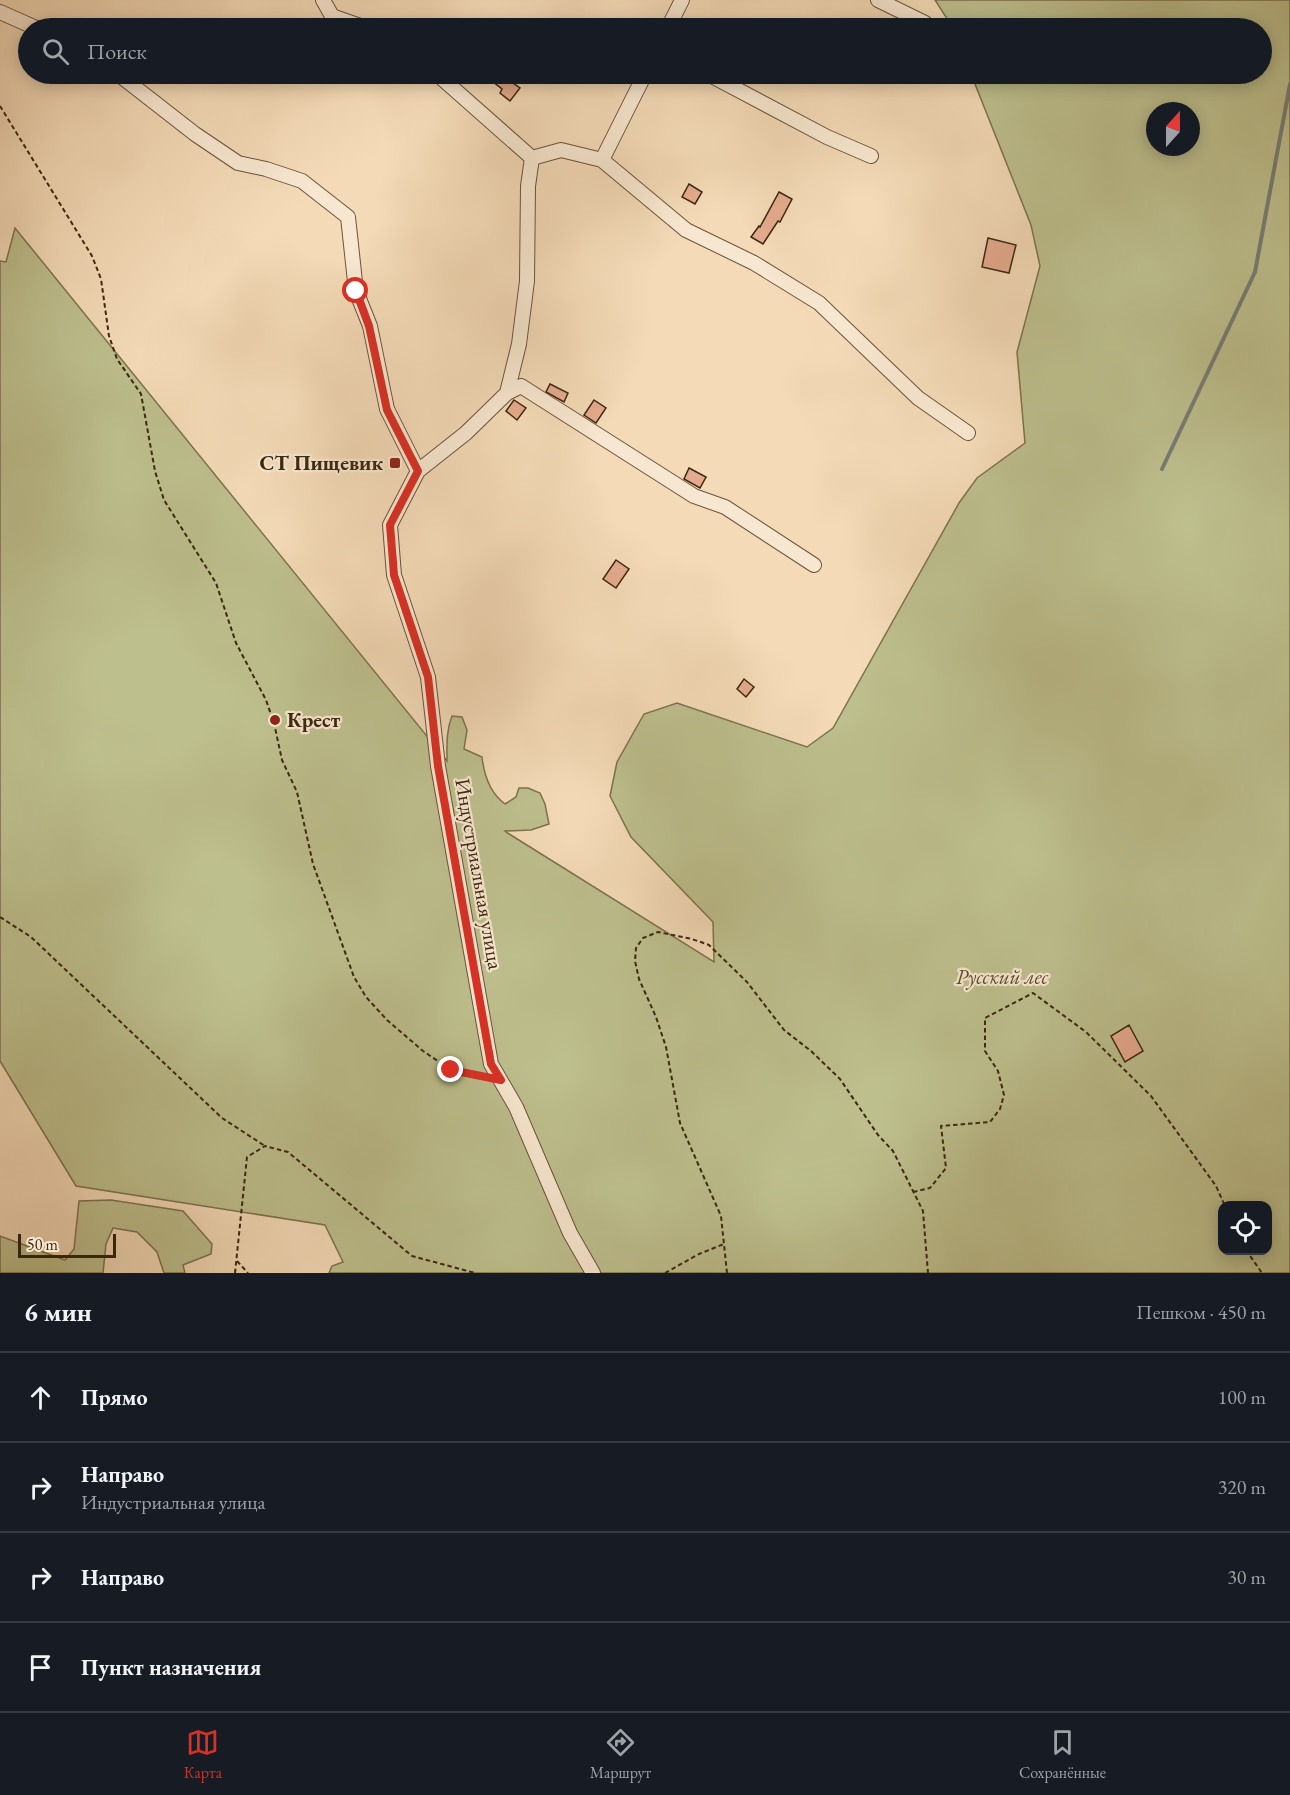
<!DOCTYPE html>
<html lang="ru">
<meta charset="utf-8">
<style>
:root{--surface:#171b24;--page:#20242c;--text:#f1f3f6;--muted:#9ea1a6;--line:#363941;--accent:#d93025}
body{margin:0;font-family:"EB Garamond",serif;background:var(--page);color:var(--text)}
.controls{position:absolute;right:18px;bottom:18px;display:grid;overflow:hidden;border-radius:12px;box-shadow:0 3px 15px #0003}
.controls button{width:54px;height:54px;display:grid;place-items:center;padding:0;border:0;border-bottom:2px solid var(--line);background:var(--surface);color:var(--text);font:30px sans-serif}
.compass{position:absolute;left:1146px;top:102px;width:54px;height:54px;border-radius:50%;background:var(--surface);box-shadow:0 3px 15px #0003;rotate:21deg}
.scale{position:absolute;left:18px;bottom:15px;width:98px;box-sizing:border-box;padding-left:6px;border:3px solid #3b2611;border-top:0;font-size:16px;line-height:21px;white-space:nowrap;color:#3b2611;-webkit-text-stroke:4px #f8e7d0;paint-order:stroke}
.stop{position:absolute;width:18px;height:18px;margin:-14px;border:4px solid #d93025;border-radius:50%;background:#fff}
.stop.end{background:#d93025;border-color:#fff;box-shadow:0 2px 6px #0008}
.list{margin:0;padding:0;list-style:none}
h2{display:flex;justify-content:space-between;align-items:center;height:78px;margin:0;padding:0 24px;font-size:26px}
h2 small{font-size:20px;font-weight:400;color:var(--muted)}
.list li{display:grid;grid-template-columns:39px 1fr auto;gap:18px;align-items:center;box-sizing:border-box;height:90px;padding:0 24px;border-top:2px solid var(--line)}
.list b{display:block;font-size:22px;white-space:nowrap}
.list p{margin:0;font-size:20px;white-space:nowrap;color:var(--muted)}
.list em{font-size:20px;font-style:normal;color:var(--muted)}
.icon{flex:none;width:33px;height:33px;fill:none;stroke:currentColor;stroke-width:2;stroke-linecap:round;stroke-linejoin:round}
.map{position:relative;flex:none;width:1290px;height:1273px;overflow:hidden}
.search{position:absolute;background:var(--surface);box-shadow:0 3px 15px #0003;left:18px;right:18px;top:18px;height:66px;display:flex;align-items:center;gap:15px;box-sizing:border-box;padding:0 21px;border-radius:33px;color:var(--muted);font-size:22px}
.sheet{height:438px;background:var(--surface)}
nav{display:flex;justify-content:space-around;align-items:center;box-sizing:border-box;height:84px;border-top:2px solid var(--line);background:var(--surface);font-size:16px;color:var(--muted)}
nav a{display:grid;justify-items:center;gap:3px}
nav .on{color:var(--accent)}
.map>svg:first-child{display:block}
</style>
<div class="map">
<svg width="1290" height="1273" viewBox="0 0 1290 1273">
<rect width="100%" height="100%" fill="#f4dab7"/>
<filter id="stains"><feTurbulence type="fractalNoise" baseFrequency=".00333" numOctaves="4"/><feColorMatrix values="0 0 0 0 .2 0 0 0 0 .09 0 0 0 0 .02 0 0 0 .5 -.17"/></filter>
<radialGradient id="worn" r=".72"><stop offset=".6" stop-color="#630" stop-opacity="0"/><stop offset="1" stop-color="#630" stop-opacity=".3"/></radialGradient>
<path fill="#bdbf8d" stroke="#7c724f" stroke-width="1.5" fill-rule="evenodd" d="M 935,0 L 1290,0 L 1290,1273 L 329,1273 L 332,1266 L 343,1262 L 325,1225 L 76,1186 L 0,1061 L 0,261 L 6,262 L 15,228 L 447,761 C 447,746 446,731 452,716 L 462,717 L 467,730 L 464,749 L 482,757 C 484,775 490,793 505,804 L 516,797 L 519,788 L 528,788 L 540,793 L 545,804 L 549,824 L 531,830 L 505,831 L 506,832 L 714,962 L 713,922 L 631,837 L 610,796 L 617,762 L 644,714 L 677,703 L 807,747 L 833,728 L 959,503 L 977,478 L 1025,443 L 1017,352 L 1040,266 L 1031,225 L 971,74 L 1262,74 L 1262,28 L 953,28 ZM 1155,111 L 1191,111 L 1191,147 L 1155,147 ZM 1222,1206 L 1268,1206 L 1268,1250 L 1222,1250 Z
M 111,1200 L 183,1211 L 212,1244 L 211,1254 L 183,1265 L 185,1273 L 164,1273 L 157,1252 L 137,1232 L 113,1228 L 106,1244 L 103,1273 L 0,1273 L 0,1236 L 65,1260 L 74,1249 L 79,1201 Z"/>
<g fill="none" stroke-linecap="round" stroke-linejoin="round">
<path stroke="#777e75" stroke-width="4" d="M 1162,469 L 1255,272 L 1290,84"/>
</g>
<path fill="#e6ab8e" stroke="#3b2611" stroke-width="1.5" d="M 483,74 L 500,74 L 520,88 L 510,101 L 500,93 L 502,89 Z
M 689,184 L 702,192 L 695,204 L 682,197 Z
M 779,192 L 792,199 L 780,222 L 778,221 L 763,244 L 751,237 L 759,226 L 760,227 Z
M 988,238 L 1016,245 L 1009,273 L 982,267 Z
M 550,384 L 568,393 L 564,402 L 546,392 Z
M 514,400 L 526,408 L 517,420 L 506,411 Z
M 594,400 L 606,408 L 596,423 L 584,415 Z
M 689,468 L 706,477 L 700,488 L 684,479 Z
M 616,560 L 629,569 L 616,588 L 603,579 Z
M 744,679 L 754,687 L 746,697 L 737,689 Z
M 1129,1025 L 1143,1051 L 1125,1062 L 1111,1036 Z"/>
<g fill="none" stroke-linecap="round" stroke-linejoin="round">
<defs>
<path id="minor" d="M 323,0 L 332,16 L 366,28
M 878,0 L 925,23
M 0,12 L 36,28
M 668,28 L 682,0
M 118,74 L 195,134 L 238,163 L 266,169 L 302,181 L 348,217 L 356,291 L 370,326 L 387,409 L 418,471
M 437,74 L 532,158
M 708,74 L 827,137 L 871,156
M 602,160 L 686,230 L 754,263 L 819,303 L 918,398 L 968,433
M 507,393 L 521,386 L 694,496 L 725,507 L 814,565
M 593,1273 L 570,1233 L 516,1107 L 491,1064 L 438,766 L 428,677 L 394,575 L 390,525 L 418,471 L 466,433 L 507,393 L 519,344 L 527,281 L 528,186 L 532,158 L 561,150 L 602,160 L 645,74"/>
</defs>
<use href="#minor" stroke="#69533a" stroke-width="16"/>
<path stroke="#3b2611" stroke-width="2" stroke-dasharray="4.5 3" stroke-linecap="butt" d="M 0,106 L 92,256 L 101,279 L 109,336 L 117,359 L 141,394 L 155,471 L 164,500 L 216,583 L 236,643 L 266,700 L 274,723 L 282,760 L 297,792 L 313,864 L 354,977 L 366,997 L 387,1020 L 423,1051 L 451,1070 L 483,1077
M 0,917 L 31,937 L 222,1118 L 265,1146
M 913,1192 L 930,1188 L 946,1168 L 941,1126 L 990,1122 L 1000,1109 L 1004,1095 L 998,1071 L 985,1051 L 985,1018 L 1033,993 L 1086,1032 L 1151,1096 L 1216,1186 L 1225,1206
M 1246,1250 L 1262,1273
M 237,1261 L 248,1273
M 235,1273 L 247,1157 L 265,1146 L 288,1152 L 412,1256 L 475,1273
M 665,1273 L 699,1254 L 724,1244
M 727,1273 L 721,1216 L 680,1123 L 666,1047 L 656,1017 L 639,979 L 635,961 L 636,948 L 643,938 L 658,932 L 692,939 L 709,945 L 747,982 L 784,1030 L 811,1051 L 840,1079 L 878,1135 L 893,1151 L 923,1211 L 928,1273"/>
<use href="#minor" stroke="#f8e7d0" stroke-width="14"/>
</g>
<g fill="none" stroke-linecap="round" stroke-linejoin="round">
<path stroke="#d93025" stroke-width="8" d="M 356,291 L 369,326 L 387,410 L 418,471 L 390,525 L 394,575 L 428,677 L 438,766 L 491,1064 L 501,1080 L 451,1070"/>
</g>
<g fill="#8f2418" stroke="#f8e7d0" stroke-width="2">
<rect x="389" y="457" width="12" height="12" rx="3"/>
<circle cx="275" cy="720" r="6"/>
</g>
<g text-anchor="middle" stroke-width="4.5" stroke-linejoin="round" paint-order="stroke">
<g font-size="21" font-weight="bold" fill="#3b2611" stroke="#f8e7d0" text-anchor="end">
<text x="383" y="470">СТ Пищевик</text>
<text x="287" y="727" text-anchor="start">Крест</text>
</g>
<g font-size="21" fill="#3b2611" stroke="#f8e7d0">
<text transform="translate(479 874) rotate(80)" y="7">Индустриальная улица</text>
</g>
<g font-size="21" font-style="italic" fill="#5c4c30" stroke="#f8e7d0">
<text x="1002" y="984">Русский лес</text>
</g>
</g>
<rect width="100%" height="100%" filter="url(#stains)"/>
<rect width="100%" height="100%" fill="url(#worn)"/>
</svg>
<div class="controls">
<button><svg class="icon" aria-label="locate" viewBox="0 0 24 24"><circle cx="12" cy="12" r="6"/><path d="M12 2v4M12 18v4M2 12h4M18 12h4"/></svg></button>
</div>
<svg class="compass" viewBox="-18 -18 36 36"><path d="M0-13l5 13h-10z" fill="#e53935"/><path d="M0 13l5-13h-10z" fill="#9ea1a6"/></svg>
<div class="scale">50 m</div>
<div class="stop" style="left:356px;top:291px"></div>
<div class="stop end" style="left:451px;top:1070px"></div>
<div class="search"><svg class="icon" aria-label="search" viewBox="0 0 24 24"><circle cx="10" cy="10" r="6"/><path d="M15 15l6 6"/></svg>Поиск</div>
</div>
<section class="sheet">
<h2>6 мин<small>Пешком · 450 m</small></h2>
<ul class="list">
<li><svg class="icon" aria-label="ahead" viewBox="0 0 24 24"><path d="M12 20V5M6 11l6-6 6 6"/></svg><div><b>Прямо</b></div><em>100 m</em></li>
<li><svg class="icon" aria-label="right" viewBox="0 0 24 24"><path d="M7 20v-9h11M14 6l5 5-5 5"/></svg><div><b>Направо</b><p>Индустриальная улица</p></div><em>320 m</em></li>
<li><svg class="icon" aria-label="right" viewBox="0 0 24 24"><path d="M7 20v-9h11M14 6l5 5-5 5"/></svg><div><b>Направо</b></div><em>30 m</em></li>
<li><svg class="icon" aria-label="arrive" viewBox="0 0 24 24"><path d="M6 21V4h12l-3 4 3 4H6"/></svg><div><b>Пункт назначения</b></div></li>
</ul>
</section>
<nav>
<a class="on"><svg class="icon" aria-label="map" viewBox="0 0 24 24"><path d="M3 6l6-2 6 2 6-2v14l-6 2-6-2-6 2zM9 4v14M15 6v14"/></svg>Карта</a>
<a><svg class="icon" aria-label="directions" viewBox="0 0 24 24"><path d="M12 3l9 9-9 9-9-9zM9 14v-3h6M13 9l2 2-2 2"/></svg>Маршрут</a>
<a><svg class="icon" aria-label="saved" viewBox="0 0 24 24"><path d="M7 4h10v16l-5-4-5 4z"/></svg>Сохранённые</a>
</nav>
